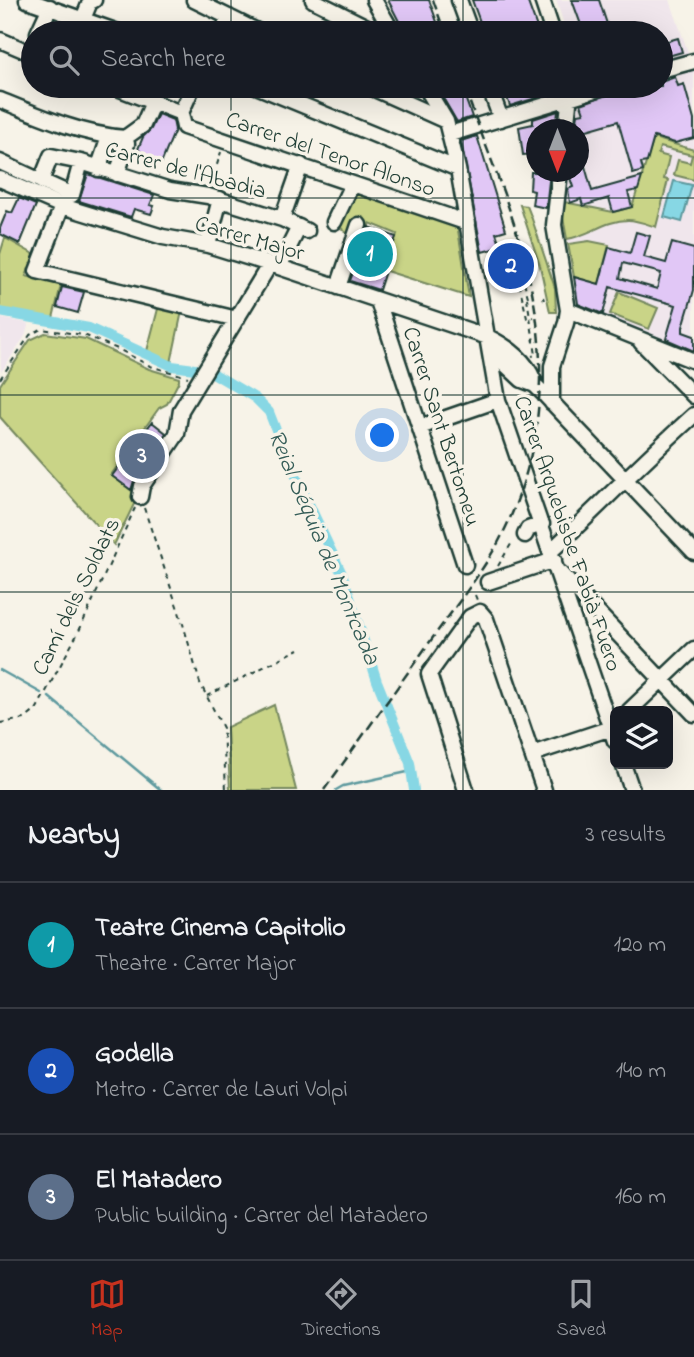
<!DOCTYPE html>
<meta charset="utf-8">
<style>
:root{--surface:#171b24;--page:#20242c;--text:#f1f3f6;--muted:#9ea1a6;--line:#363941;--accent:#c8321e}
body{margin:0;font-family:"Indie Flower",sans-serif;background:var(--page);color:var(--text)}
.controls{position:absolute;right:21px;bottom:21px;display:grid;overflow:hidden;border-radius:10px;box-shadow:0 7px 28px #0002}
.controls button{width:63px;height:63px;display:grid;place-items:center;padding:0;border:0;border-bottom:2px solid var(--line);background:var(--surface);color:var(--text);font:35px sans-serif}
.compass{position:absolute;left:526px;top:119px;width:63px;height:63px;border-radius:50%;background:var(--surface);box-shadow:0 7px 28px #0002;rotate:180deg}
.you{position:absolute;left:383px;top:436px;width:24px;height:24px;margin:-18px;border:5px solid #fff;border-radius:50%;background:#1a73e8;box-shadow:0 0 0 10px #1a73e833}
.badge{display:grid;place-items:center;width:46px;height:46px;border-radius:50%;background:var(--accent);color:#fff;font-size:23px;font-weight:700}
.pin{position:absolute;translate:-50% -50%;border:4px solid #fff;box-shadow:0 2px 7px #0006}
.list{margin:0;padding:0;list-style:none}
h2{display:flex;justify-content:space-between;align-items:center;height:91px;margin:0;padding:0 28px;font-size:30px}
h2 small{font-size:23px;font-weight:400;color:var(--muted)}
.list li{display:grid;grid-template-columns:46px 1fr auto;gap:21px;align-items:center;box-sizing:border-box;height:126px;padding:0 28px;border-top:2px solid var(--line)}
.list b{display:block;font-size:26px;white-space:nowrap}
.list p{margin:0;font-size:23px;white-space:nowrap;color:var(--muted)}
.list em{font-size:23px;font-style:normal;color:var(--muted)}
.icon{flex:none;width:38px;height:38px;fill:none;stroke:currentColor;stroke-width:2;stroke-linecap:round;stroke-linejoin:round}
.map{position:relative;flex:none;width:694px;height:790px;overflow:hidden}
.search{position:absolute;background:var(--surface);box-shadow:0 7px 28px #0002;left:21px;right:21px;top:21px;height:77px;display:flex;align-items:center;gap:18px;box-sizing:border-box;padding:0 24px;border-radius:38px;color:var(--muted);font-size:26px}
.sheet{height:469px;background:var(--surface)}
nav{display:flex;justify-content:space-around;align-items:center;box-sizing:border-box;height:98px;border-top:2px solid var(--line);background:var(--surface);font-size:19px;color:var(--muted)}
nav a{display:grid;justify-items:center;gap:4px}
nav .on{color:var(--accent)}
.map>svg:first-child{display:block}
</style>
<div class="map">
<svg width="694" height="790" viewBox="0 0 694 790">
<rect width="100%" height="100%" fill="#f7f3e8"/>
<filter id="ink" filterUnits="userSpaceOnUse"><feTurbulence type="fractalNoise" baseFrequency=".0143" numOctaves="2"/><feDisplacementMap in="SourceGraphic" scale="14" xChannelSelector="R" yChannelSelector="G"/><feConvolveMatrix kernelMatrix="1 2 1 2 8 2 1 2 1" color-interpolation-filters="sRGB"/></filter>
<g filter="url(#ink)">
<path fill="#f0e6ec" d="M 556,0 L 670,0 L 689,55 L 661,63 L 661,33 L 567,33 Z
M 694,68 L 694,351 L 579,306 L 562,212 L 568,172 L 578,172 L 578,130 L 575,129 L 578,102 L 633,86 L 661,86 L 661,78 Z
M 0,318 L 29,323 L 25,336 L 1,372 Z"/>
<path fill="#c9d487" stroke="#74885e" stroke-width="2" d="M 654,138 L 694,150 L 694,180 L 674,175 L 678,160 L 690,163 L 692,155 L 660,147 L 658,154 L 669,157 L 664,179 L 668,180 L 656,227 C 647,224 637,220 628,220 C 606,220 588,236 567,239 L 562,212 L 564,202 L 613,212 L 632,207 Z
M 356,189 L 457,224 L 469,297 L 383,270 L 397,234 L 370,223 L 368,229 L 355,224 L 350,236 L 339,226 Z
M 520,205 L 527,206 L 531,216 L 555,288 L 556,312 L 550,312 L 540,266 Z
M 5,238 L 35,255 L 26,276 L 61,285 L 53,318 L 0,309 L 0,254 Z
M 589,241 L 609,245 L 599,284 L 574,277 L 568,244 Z
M 619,292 L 658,308 L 649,329 L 610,314 Z
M 159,305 L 182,311 L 171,363 L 147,351 Z
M 45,333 L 86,339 L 149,369 L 179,378 L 179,381 L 167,404 L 159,408 L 111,475 L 132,491 L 136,500 L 114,545 L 0,417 L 0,385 L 30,340 Z
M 274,705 L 296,790 L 230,790 L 227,727 Z"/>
<path fill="#87d7e4" stroke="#5d999e" stroke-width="2" d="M 674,181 L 692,185 L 682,222 L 664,217 Z"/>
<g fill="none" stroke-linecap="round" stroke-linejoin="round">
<path stroke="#5d999e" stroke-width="2.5" d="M 0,670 L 41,693
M 49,697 L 161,790
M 336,790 L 343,786 L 412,771"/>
<path stroke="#87d7e4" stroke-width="10" d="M 0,312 L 89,328 L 172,366 L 202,370
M 211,372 L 255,398 L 269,412 L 285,453 L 343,576 L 377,681 L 410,763 L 414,790"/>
</g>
<path fill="#e1c7f6" stroke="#1f3d34" stroke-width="2" fill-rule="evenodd" d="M 388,0 L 429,0 L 441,33 L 405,33 Z
M 472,0 L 527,0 L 539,33 L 484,33 Z
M 572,0 L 599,0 L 610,33 L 584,33 Z
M 678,38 L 682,52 L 661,58 L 661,43 Z
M 675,77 L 678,86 L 684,84 L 694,120 L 694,138 L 675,143 L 654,137 L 647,162 L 641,163 L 643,171 L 633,174 L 618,121 L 580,132 L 577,120 L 578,114 L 584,113 L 581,104 L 628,87 L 629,89 L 641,86 L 661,86 L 661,82 Z
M 436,86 L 461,86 L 472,117 L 457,122 Z
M 503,86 L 557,86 L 559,91 L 510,106 Z
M 558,111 L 556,130 L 536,130 L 536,154 L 523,155 L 519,127 L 533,124 L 533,119 Z
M 158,114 L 173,120 L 175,130 L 161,164 L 146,158 L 138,149 L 143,137 L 151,129 Z
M 477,136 L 506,230 L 496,233 L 501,247 L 482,252 L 461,141 Z
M 581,152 L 592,191 L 642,177 L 638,190 L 628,192 L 632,207 L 613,212 L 609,198 L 583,206 L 581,199 L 570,203 L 568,189 L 573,187 L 569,175 L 578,172 L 578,153 Z
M 531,172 L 550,172 L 546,208 L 532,205 L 534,191 L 530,190 Z
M 88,174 L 154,195 L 150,205 L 154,206 L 151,214 L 134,209 L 131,217 L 79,201 Z
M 19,198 L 36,205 L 20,244 L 0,234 L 0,228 L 7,211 L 12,213 Z
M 369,227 L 396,237 L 383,270 L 385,271 L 379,290 L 350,281 Z
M 636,232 L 650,236 L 644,257 L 666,263 L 672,243 L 694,249 L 694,290 L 683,327 L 683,332 L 694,336 L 694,351 L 666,339 L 676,305 L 610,287 L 603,314 L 578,304 L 574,277 L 599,284 L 609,247 L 630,253 ZM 623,263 L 661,273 L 657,289 L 620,278 Z
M 515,256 L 520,274 L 507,278 L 502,259 Z
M 62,287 L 84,292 L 78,313 L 57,307 Z
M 152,422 L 166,433 L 134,481 L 131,490 L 112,476 Z"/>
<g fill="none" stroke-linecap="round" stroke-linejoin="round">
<defs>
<path id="minor" d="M 27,0 L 121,33
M 194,0 L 261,33
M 313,0 L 379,33
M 374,0 L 393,33
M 459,0 L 471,33
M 542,0 L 553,33
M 83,19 L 90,2 L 94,0
M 38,33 L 50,7
M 222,33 L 229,17
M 0,40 L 33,54
M 661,70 L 694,61
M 112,86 L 181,113 L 184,127 L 468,223
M 256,86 L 458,169
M 368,86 L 446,121
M 425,86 L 446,121 L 458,169 L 498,400 L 615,741
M 489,86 L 501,119
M 0,100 C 39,116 83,135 125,138
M 181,113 L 193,86
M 566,130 L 571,86
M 450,134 L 608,86
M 125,138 L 143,125 L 153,102
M 0,162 L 41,181
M 81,162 L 72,195 L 41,181 L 51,156 L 81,162 L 170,190 L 208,196 L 282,219 L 307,231
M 98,169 L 109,137
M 117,174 L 127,144 L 125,138
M 0,179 L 62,206 L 163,237 L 208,245 L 279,267 L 488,337 C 508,347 529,362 535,385
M 62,206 L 37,271 L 237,319
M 282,219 L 301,165
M 334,222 L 352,184
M 208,245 L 220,199
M 279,267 L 299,227
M 338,287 L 359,225
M 378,301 L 465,565
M 568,310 L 694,361
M 641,342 L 694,396
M 490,350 L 522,380 L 535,385 L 544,394 L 694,552
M 552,403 L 552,366 L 566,323 L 568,310 L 554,225 L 560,172
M 420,427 L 498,400
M 140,497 L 142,486 L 177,434 L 181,410 L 270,264
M 525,535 L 528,529 L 542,524
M 551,551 C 599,506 645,459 694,415
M 560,573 L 694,714
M 488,582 L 554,560
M 629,711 L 694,649
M 532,754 L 611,728 L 615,724
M 623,764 L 632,790
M 466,790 L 429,674 L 470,617 L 480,612 L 486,619 L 544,790"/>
</defs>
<use href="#minor" stroke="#1f3d34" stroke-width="19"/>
<path stroke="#1f3d34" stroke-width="2" stroke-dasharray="5 5" stroke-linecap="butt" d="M 211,184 L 221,152
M 488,260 L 517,251
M 490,274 L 509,282 L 517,279
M 528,297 L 523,278 L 518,279 L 527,318 L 534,317
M 543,297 L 544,300
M 527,298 L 536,355 L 532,356
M 0,379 L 30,335 L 41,329 L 84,335 L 120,350 L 150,366 L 188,377
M 144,508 L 183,624 L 200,683 L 223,728 L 226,790
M 498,566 L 513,541
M 475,595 L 477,600
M 207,696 L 299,649
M 0,723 L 25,719 L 36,710 L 79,631 L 135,508"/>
<use href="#minor" stroke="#f7f3e8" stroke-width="14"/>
<path stroke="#1f3d34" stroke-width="2.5" stroke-dasharray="10 5" stroke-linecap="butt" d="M 433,0 L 445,33
M 324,790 C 359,741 394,692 429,643 C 452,611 478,578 498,543 C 538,468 549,381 533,297 C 520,225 488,155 464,86"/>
</g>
</g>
<path fill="none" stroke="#1f3d34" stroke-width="2" stroke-opacity="0.55" d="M 231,0 L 231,33M 463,0 L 463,33M 231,86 L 231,790M 463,86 L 463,790M 0,198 L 694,198M 0,395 L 694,395M 0,592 L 694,592"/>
<g text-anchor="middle" stroke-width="7" stroke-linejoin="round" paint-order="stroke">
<g font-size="23" fill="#1f3d34" stroke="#f7f3e8">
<text transform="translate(331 153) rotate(19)" y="8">Carrer del Tenor Alonso</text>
<text transform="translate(186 169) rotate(15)" y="8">Carrer de l'Abadia</text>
<text transform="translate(250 237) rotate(16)" y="8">Carrer Major</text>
<text transform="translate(443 426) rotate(72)" y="8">Carrer Sant Bertomeu</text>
<text transform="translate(569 533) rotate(71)" y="8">Carrer Arquebisbe Fabià Fuero</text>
<text transform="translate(75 596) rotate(-64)" y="8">Camí dels Soldats</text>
</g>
<g font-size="24" font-style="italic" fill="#345c57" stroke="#f7f3e8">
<text transform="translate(325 547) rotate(67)" y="8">Reial Séquia de Montcada</text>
</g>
</g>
</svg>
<div class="controls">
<button><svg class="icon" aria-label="layers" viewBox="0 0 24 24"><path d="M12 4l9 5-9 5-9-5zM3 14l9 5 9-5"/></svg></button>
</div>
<svg class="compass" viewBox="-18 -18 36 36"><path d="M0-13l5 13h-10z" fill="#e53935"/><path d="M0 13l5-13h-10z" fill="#9ea1a6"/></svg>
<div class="you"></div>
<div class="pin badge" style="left:370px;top:254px;background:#0f9aa8">1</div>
<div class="pin badge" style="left:511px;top:266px;background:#1a4fb4">2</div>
<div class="pin badge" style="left:142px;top:456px;background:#5c6f8a">3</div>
<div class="search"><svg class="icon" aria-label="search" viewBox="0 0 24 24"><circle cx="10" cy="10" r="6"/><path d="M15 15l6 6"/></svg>Search here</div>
</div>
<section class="sheet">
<h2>Nearby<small>3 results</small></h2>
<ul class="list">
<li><span class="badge" style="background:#0f9aa8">1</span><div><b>Teatre Cinema Capitolio</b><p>Theatre · Carrer Major</p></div><em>120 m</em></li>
<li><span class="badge" style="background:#1a4fb4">2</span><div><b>Godella</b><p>Metro · Carrer de Lauri Volpi</p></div><em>140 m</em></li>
<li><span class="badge" style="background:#5c6f8a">3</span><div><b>El Matadero</b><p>Public building · Carrer del Matadero</p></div><em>160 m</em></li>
</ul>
</section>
<nav>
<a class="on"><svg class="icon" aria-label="map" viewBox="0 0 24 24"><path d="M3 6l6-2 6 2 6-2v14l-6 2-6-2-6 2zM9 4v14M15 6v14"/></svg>Map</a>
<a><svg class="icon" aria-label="directions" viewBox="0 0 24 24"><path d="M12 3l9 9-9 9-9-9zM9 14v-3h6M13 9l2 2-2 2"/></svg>Directions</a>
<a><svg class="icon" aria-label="saved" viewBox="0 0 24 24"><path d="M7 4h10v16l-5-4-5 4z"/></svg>Saved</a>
</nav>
